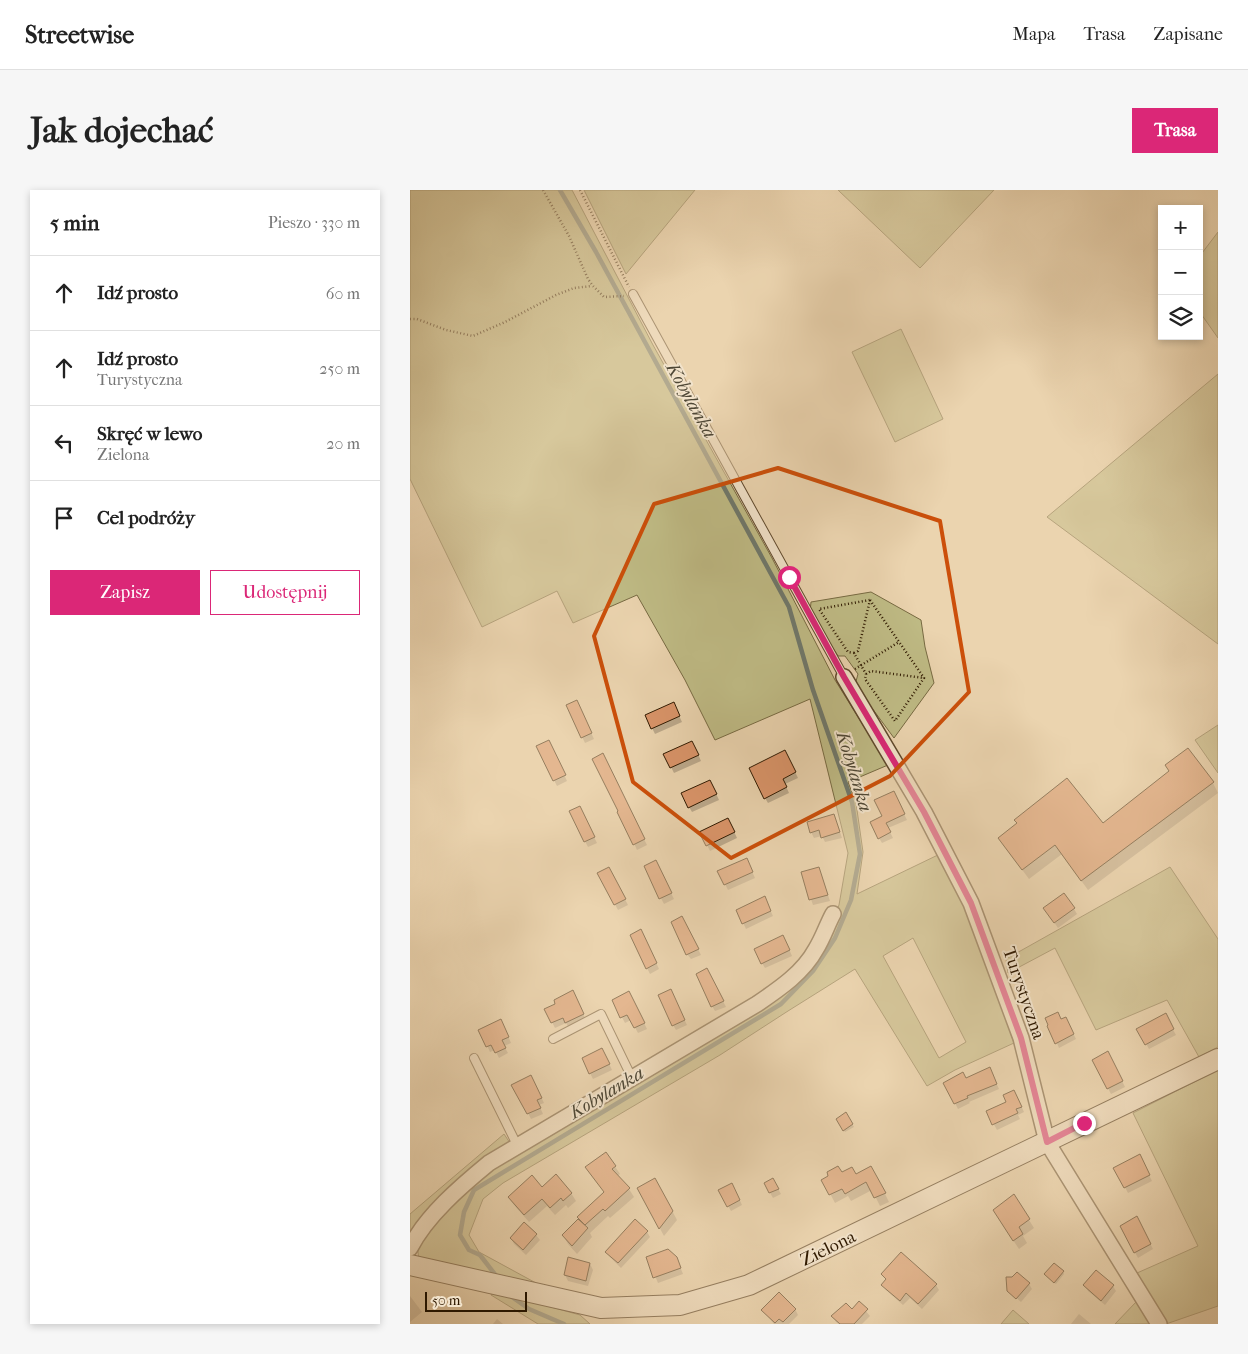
<!DOCTYPE html>
<html lang="pl">
<meta charset="utf-8">
<style>
:root{--surface:#fff;--page:#f6f6f6;--text:#222;--muted:#767676;--line:#e0e0e0;--accent:#db2777}
body{margin:0;font-family:"IM FELL French Canon",serif;background:var(--page);color:var(--text)}
.controls{position:absolute;right:15px;top:15px;display:grid;overflow:hidden;border-radius:0px;box-shadow:0 2px 8px #0003}
.controls button{width:45px;height:45px;display:grid;place-items:center;padding:0;border:0;border-bottom:1px solid var(--line);background:var(--surface);color:var(--text);font:25px sans-serif}
.scale{position:absolute;left:15px;bottom:12px;width:102px;box-sizing:border-box;padding-left:5px;border:2px solid #2f1900;border-top:0;font-size:14px;line-height:18px;white-space:nowrap;color:#2f1900;-webkit-text-stroke:4px #f2e3cb;paint-order:stroke}
.stop{position:absolute;width:15px;height:15px;margin:-11px;border:4px solid #db2777;border-radius:50%;background:#fff}
.stop.end{background:#db2777;border-color:#fff;box-shadow:0 1px 5px #0008}
.list{margin:0;padding:0;list-style:none}
h2{display:flex;justify-content:space-between;align-items:center;height:65px;margin:0;padding:0 20px;font-size:21px}
h2 small{font-size:16px;font-weight:400;color:var(--muted)}
.list li{display:grid;grid-template-columns:32px 1fr auto;gap:15px;align-items:center;box-sizing:border-box;height:75px;padding:0 20px;border-top:1px solid var(--line)}
.list b{display:block;font-size:19px;white-space:nowrap}
.list p{margin:0;font-size:16px;white-space:nowrap;color:var(--muted)}
.list em{font-size:16px;font-style:normal;color:var(--muted)}
.actions{display:flex;gap:10px;padding:15px 20px}
.actions a{flex:1;padding:11px 0;border:1px solid var(--accent);border-radius:0px;text-align:center;font-size:18px;color:var(--accent)}
.actions .main{background:var(--accent);color:#fff}
.icon{flex:none;width:28px;height:28px;fill:none;stroke:currentColor;stroke-width:2;stroke-linecap:round;stroke-linejoin:round}
.map{position:relative;flex:none;width:808px;height:1134px;overflow:hidden;border-radius:0px}
header{display:flex;align-items:center;gap:30px;box-sizing:border-box;height:70px;padding:0 25px;background:var(--surface);border-bottom:1px solid var(--line)}
header strong{font-size:24px}
nav{display:flex;gap:28px;margin-inline-start:auto;font-size:18px}
.intro{display:flex;align-items:center;justify-content:space-between;box-sizing:border-box;height:120px;padding:0 30px}
h1{margin:0;font-size:35px}
.button{padding:12px 22px;border-radius:0px;background:var(--accent);color:#fff;font-size:18px;font-weight:700}
main{display:flex;gap:30px;padding:0 30px}
aside{flex:1;background:var(--surface);border-radius:0px;box-shadow:0 2px 8px #0003}
.map>svg:first-child{display:block}
</style>
<header>
<strong>Streetwise</strong>
<nav><a>Mapa</a><a>Trasa</a><a>Zapisane</a></nav>
</header>
<div class="intro"><h1>Jak dojechać</h1><a class="button">Trasa</a></div>
<main>
<aside>
<h2>5 min<small>Pieszo · 330 m</small></h2>
<ul class="list">
<li><svg class="icon" aria-label="ahead" viewBox="0 0 24 24"><path d="M12 20V5M6 11l6-6 6 6"/></svg><div><b>Idź prosto</b></div><em>60 m</em></li>
<li><svg class="icon" aria-label="ahead" viewBox="0 0 24 24"><path d="M12 20V5M6 11l6-6 6 6"/></svg><div><b>Idź prosto</b><p>Turystyczna</p></div><em>250 m</em></li>
<li><svg class="icon" aria-label="left" viewBox="0 0 24 24"><path d="M17 20v-9H6M10 6l-5 5 5 5"/></svg><div><b>Skręć w lewo</b><p>Zielona</p></div><em>20 m</em></li>
<li><svg class="icon" aria-label="arrive" viewBox="0 0 24 24"><path d="M6 21V4h12l-3 4 3 4H6"/></svg><div><b>Cel podróży</b></div></li>
</ul>
<div class="actions"><a class="main">Zapisz</a><a>Udostępnij</a></div>
</aside>
<div class="map">
<svg width="808" height="1134" viewBox="0 0 808 1134">
<rect width="100%" height="100%" fill="#ebd4af"/>
<filter id="stains"><feTurbulence type="fractalNoise" baseFrequency=".004" numOctaves="4"/><feColorMatrix values="0 0 0 0 .2 0 0 0 0 .09 0 0 0 0 .02 0 0 0 .5 -.17"/></filter>
<radialGradient id="worn" r=".72"><stop offset=".6" stop-color="#630" stop-opacity="0"/><stop offset="1" stop-color="#630" stop-opacity=".3"/></radialGradient>
<path fill="#bfbb85" stroke="#776a42" fill-rule="evenodd" d="M 0,0 L 162,0 L 243,155 L 362,368 L 425,490 L 478,575 L 438,592 L 446,613 L 453,662 L 447,704 L 532,663 L 556,711 L 604,853 L 545,880 L 517,896 L 445,779 L 378,821 L 310,865 L 93,993 L 73,1009 L 59,1045 L 69,1062 L 126,1093 L 9,1071 L 7,1053 L 65,988 L 374,802 L 423,731 L 429,715 L 438,663 L 400,509 L 305,550 L 275,490 L 227,405 L 163,433 L 147,401 L 72,437 L 0,289 ZM 503,748 L 556,852 L 529,868 L 473,766 Z
M 174,0 L 285,0 L 216,84 Z
M 428,0 L 584,0 L 510,78 Z
M 808,42 L 808,148 L 789,121 L 789,67 Z
M 491,139 L 533,229 L 485,252 L 442,162 Z
M 808,184 L 808,454 L 637,327 Z
M 461,402 L 511,430 L 515,457 L 524,493 L 484,548 L 445,495 L 448,484 L 435,466 L 428,466 L 400,422 L 401,412 Z
M 808,535 L 808,583 L 785,550 Z
M 760,677 L 808,749 L 808,857 L 789,867 L 757,810 L 686,840 L 645,758 L 598,783 L 596,769 Z
M 808,880 L 808,1116 L 756,1134 L 727,1083 L 788,1056 L 723,923 Z
M 94,944 L 100,953 L 0,1046 L 0,1024 Z
M 83,1101 L 170,1125 L 180,1134 L 128,1134 L 81,1105 Z
M 726,1112 L 740,1134 L 705,1134 Z
M 603,1120 L 619,1134 L 591,1134 Z"/>
<path fill="#0003" d="M 157,516 L 169,517 L 184,549 L 175,553 Z
M 266,519 L 272,532 L 245,544 L 236,526 Z
M 140,555 L 157,591 L 147,596 L 144,590 Z
M 285,557 L 291,571 L 264,583 L 255,565 Z
M 378,567 L 388,588 L 375,594 L 379,603 L 358,613 L 355,608 Z
M 195,570 L 237,655 L 227,660 L 210,622 Z
M 803,593 L 808,603 L 678,700 L 652,664 L 619,689 L 596,658 L 693,635 Z
M 303,597 L 309,610 L 282,622 L 279,617 Z
M 486,608 L 497,630 L 478,638 L 483,648 L 472,653 L 469,648 L 474,627 Z
M 160,622 L 172,623 L 187,653 L 178,657 Z
M 424,625 L 432,648 L 415,652 L 412,646 L 404,648 L 401,642 Z
M 321,635 L 327,648 L 300,661 L 297,655 Z
M 339,675 L 345,688 L 318,700 L 309,682 Z
M 235,677 L 248,677 L 264,709 L 254,714 Z
M 409,678 L 420,711 L 403,715 L 392,683 Z
M 199,679 L 218,715 L 208,720 L 189,684 Z
M 357,713 L 363,726 L 336,739 L 327,720 Z
M 664,719 L 667,724 L 648,738 L 638,723 Z
M 275,733 L 291,765 L 281,769 L 277,764 Z
M 234,746 L 249,779 L 240,784 L 237,778 Z
M 376,752 L 382,766 L 355,778 L 352,773 Z
M 300,785 L 316,817 L 305,821 L 302,816 Z
M 263,806 L 277,835 L 266,840 L 263,835 Z
M 165,807 L 176,830 L 159,838 L 156,833 L 145,838 L 136,820 Z
M 222,808 L 237,839 L 228,843 L 221,830 L 215,833 L 203,810 Z
M 755,825 L 766,845 L 739,859 L 728,839 Z
M 651,830 L 658,833 L 666,849 L 649,858 L 640,836 Z
M 94,836 L 101,853 L 94,856 L 98,863 L 89,868 L 85,860 L 80,862 L 70,840 Z
M 195,865 L 202,880 L 183,889 L 180,883 Z
M 701,868 L 715,897 L 701,904 L 683,870 Z
M 582,884 L 589,899 L 559,912 L 560,913 L 548,919 L 535,893 Z
M 124,892 L 134,913 L 129,915 L 133,924 L 121,929 L 117,921 Z
M 607,907 L 614,922 L 608,925 L 610,929 L 587,940 L 577,922 Z
M 436,924 L 444,937 L 435,942 L 427,929 Z
M 196,963 L 210,984 L 207,986 L 219,999 L 224,1007 L 200,1028 L 198,1026 L 180,1043 L 182,1047 L 167,1064 L 158,1054 L 153,1045 L 173,1034 L 169,1027 L 195,1003 Z
M 732,971 L 742,991 L 718,1003 L 705,978 Z
M 446,985 L 466,986 L 479,1012 L 470,1016 L 462,1000 L 441,1011 L 438,1006 L 425,1013 L 413,990 Z
M 363,990 L 371,1004 L 363,1008 L 355,994 Z
M 132,998 L 161,1003 L 166,1011 L 158,1018 L 156,1015 L 145,1025 L 137,1016 L 119,1032 L 104,1015 L 99,1008 Z
M 228,998 L 250,998 L 267,1030 L 254,1046 Z
M 325,1000 L 332,1015 L 321,1021 L 310,1001 Z
M 604,1006 L 624,1038 L 613,1046 L 617,1053 L 609,1059 L 589,1029 Z
M 727,1028 L 743,1059 L 728,1068 L 711,1036 Z
M 237,1042 L 240,1047 L 211,1078 L 200,1067 L 197,1062 Z
M 126,1045 L 130,1050 L 116,1065 L 104,1054 L 101,1048 Z
M 238,1068 L 269,1074 L 273,1084 L 248,1093 Z
M 180,1074 L 183,1080 L 178,1096 L 158,1091 L 155,1085 Z
M 653,1082 L 654,1084 L 646,1094 L 637,1087 Z
M 686,1082 L 703,1096 L 706,1101 L 695,1115 L 678,1101 L 675,1096 Z
M 472,1084 L 526,1095 L 529,1100 L 512,1119 L 500,1108 L 493,1115 L 476,1100 L 473,1095 L 477,1090 Z
M 619,1094 L 622,1099 L 611,1112 L 599,1101 Z
M 0,1106 L 12,1122 L 0,1132 Z
M 449,1113 L 460,1126 L 452,1134 L 429,1134 L 426,1132 L 423,1126 L 442,1121 Z
M 385,1119 L 388,1125 L 379,1134 L 364,1134 L 353,1120 Z
M 669,1124 L 681,1134 L 661,1134 Z
M 87,1129 L 93,1134 L 83,1134 Z"/>
<g fill="none" stroke-linecap="round" stroke-linejoin="round">
<path stroke="#6f786b" stroke-width="4.5" d="M 87,1087 L 70,1065 L 59,1060 L 50,1045 L 54,1022 L 64,1000 L 371,814 L 403,781 L 425,748 L 441,710 L 450,664 L 442,612 L 403,500 L 379,417 L 186,62 L 150,0
M 102,1107 L 119,1119 L 154,1134"/>
</g>
<path fill="#db956a" stroke="#2f1900" d="M 167,510 L 182,543 L 171,548 L 156,515 Z
M 264,512 L 270,526 L 241,539 L 235,525 Z
M 139,550 L 156,585 L 143,591 L 126,556 Z
M 282,551 L 289,565 L 260,578 L 253,564 Z
M 778,558 L 804,592 L 671,691 L 645,655 L 612,680 L 588,648 L 607,633 L 604,630 L 657,588 L 693,633 L 759,581 L 755,575 Z
M 375,560 L 386,582 L 373,589 L 377,597 L 354,609 L 339,578 Z
M 193,563 L 235,649 L 223,655 L 207,622 L 208,621 L 182,569 Z
M 300,590 L 307,604 L 278,618 L 271,603 Z
M 484,601 L 495,624 L 476,633 L 481,642 L 468,649 L 460,632 L 472,626 L 464,610 Z
M 170,616 L 185,647 L 174,652 L 159,621 Z
M 424,624 L 430,642 L 411,648 L 409,640 L 400,643 L 397,632 Z
M 318,628 L 325,642 L 296,656 L 289,642 Z
M 337,668 L 343,682 L 314,695 L 307,681 Z
M 246,670 L 262,703 L 249,709 L 234,676 Z
M 199,677 L 216,709 L 204,715 L 187,683 Z
M 409,677 L 418,705 L 399,710 L 391,682 Z
M 654,703 L 665,718 L 644,733 L 633,718 Z
M 355,706 L 361,721 L 332,734 L 326,720 Z
M 272,726 L 289,759 L 276,765 L 261,732 Z
M 231,739 L 247,773 L 236,779 L 220,745 Z
M 373,745 L 380,760 L 351,774 L 344,759 Z
M 297,778 L 314,811 L 301,817 L 286,784 Z
M 261,799 L 275,830 L 262,836 L 248,805 Z
M 163,800 L 174,824 L 155,833 L 153,828 L 141,833 L 134,819 L 145,814 L 144,810 Z
M 219,801 L 235,833 L 224,838 L 217,825 L 210,828 L 202,810 Z
M 648,822 L 651,829 L 656,827 L 664,844 L 645,854 L 637,836 L 638,835 L 635,828 Z
M 756,823 L 764,839 L 735,855 L 726,839 Z
M 91,829 L 99,847 L 92,850 L 96,858 L 85,863 L 81,855 L 76,857 L 68,840 Z
M 192,858 L 200,874 L 179,884 L 172,868 Z
M 698,861 L 713,891 L 697,899 L 682,870 Z
M 580,877 L 587,894 L 557,906 L 558,908 L 544,914 L 533,893 L 553,882 L 556,888 Z
M 121,885 L 132,908 L 127,910 L 131,918 L 117,924 L 101,895 Z
M 604,900 L 612,917 L 606,919 L 608,923 L 582,935 L 576,921 L 596,912 L 593,905 Z
M 436,922 L 443,934 L 433,941 L 426,929 Z
M 196,962 L 206,976 L 202,979 L 220,998 L 195,1021 L 193,1019 L 175,1035 L 167,1027 L 194,1002 L 175,977 Z
M 730,964 L 740,985 L 714,998 L 703,978 Z
M 428,976 L 432,982 L 442,977 L 446,984 L 461,976 L 476,1003 L 464,1008 L 456,992 L 435,1004 L 432,999 L 419,1005 L 411,990 L 418,986 L 417,982 Z
M 146,984 L 162,1003 L 153,1011 L 151,1008 L 140,1018 L 132,1009 L 114,1025 L 98,1007 L 122,985 L 132,997 Z
M 245,988 L 263,1021 L 249,1039 L 227,998 Z
M 363,988 L 369,999 L 359,1003 L 354,993 Z
M 322,993 L 330,1010 L 317,1017 L 308,1000 Z
M 604,1004 L 620,1029 L 609,1037 L 613,1044 L 603,1051 L 583,1020 Z
M 727,1026 L 741,1054 L 724,1063 L 710,1036 Z
M 168,1029 L 178,1038 L 162,1056 L 152,1045 Z
M 225,1029 L 238,1041 L 208,1073 L 195,1062 Z
M 114,1032 L 127,1044 L 113,1060 L 100,1048 Z
M 258,1059 L 267,1067 L 271,1078 L 243,1088 L 236,1067 Z
M 491,1062 L 527,1094 L 508,1114 L 496,1103 L 490,1111 L 471,1095 L 476,1089 L 471,1084 Z
M 158,1067 L 180,1073 L 176,1091 L 154,1085 Z
M 644,1073 L 654,1081 L 644,1093 L 634,1084 Z
M 686,1080 L 704,1095 L 691,1111 L 673,1095 Z
M 607,1082 L 620,1093 L 606,1109 L 597,1101 L 596,1087 L 602,1087 Z
M 369,1102 L 386,1119 L 373,1132 L 369,1129 L 365,1133 L 351,1120 Z
M 449,1111 L 458,1119 L 444,1134 L 430,1134 L 421,1126 L 436,1113 L 442,1119 Z"/>
<g fill="none" stroke-linecap="round" stroke-linejoin="round">
<defs>
<path id="lane" d="M 223,104 L 434,487
M 143,849 L 191,824 L 222,888
M 64,868 L 107,955"/>
<path id="street" d="M 434,487 L 514,622 L 561,713 L 611,848 L 637,952 L 749,1134
M 0,1058 C 16,1026 51,996 79,973 L 347,814 C 369,799 393,783 406,759 C 413,748 417,735 423,724"/>
<path id="secondary" d="M 0,1075 L 191,1118 L 270,1115 L 339,1095 L 808,869"/>
</defs>
<use href="#lane" stroke="#5e482c" stroke-width="10"/>
<use href="#street" stroke="#5e482c" stroke-width="18"/>
<use href="#secondary" stroke="#2f1900" stroke-width="22"/>
<path stroke="#2f1900" stroke-width="2.5" stroke-dasharray="1 2.5" stroke-linecap="butt" d="M 133,0 L 159,46 L 178,89 L 183,96 L 194,107 L 214,106
M 170,0 L 219,97
M 0,129 L 7,129 L 36,140 L 63,146 L 95,132 L 146,105 L 164,98 L 182,96
M 460,410 L 514,488 L 485,531 L 455,489 L 456,484 L 444,463 L 438,462 L 409,419 Z
M 444,463 L 448,461 L 460,410
M 445,479 L 489,452
M 456,484 L 461,481 L 514,488"/>
<use href="#lane" stroke="#f2e3cb" stroke-width="8"/>
<use href="#street" stroke="#f2e3cb" stroke-width="15"/>
<use href="#secondary" stroke="#f2e3cb" stroke-width="20"/>
</g>
<g fill="none" stroke-linecap="round" stroke-linejoin="round">
<path stroke="#db2777" stroke-width="6" d="M 379,387 L 434,487 L 514,622 L 561,713 L 611,848 L 637,952 L 674,933"/>
</g>
<path d="M0 0H808V1134H0ZM 368,278 L 530,331 L 559,502 L 480,586 L 321,668 L 223,592 L 184,446 L 244,314 Z" fill="#ebd4af" fill-opacity=".55" fill-rule="evenodd"/>
<path fill="none" stroke="#cc4f0a" stroke-width="4" stroke-linejoin="round" d="M 368,278 L 530,331 L 559,502 L 480,586 L 321,668 L 223,592 L 184,446 L 244,314 Z"/>
<g text-anchor="middle" stroke-width="4" stroke-linejoin="round" paint-order="stroke">
<g font-size="18" fill="#2f1900" stroke="#f2e3cb">
<text transform="translate(614 803) rotate(71)" y="6">Turystyczna</text>
<text transform="translate(418 1058) rotate(-26)" y="6">Zielona</text>
</g>
<g font-size="19" font-style="italic" fill="#4f4836" stroke="#f2e3cb">
<text transform="translate(282 210) rotate(61)" y="7">Kobylanka</text>
<text transform="translate(445 581) rotate(73)" y="7">Kobylanka</text>
<text transform="translate(196 902) rotate(-31)" y="7">Kobylanka</text>
</g>
</g>
<rect width="100%" height="100%" filter="url(#stains)"/>
<rect width="100%" height="100%" fill="url(#worn)"/>
</svg>
<div class="controls">
<button>+</button>
<button>−</button>
<button><svg class="icon" aria-label="layers" viewBox="0 0 24 24"><path d="M12 4l9 5-9 5-9-5zM3 14l9 5 9-5"/></svg></button>
</div>
<div class="scale">50 m</div>
<div class="stop" style="left:379px;top:387px"></div>
<div class="stop end" style="left:674px;top:933px"></div>
</div>
</main>
